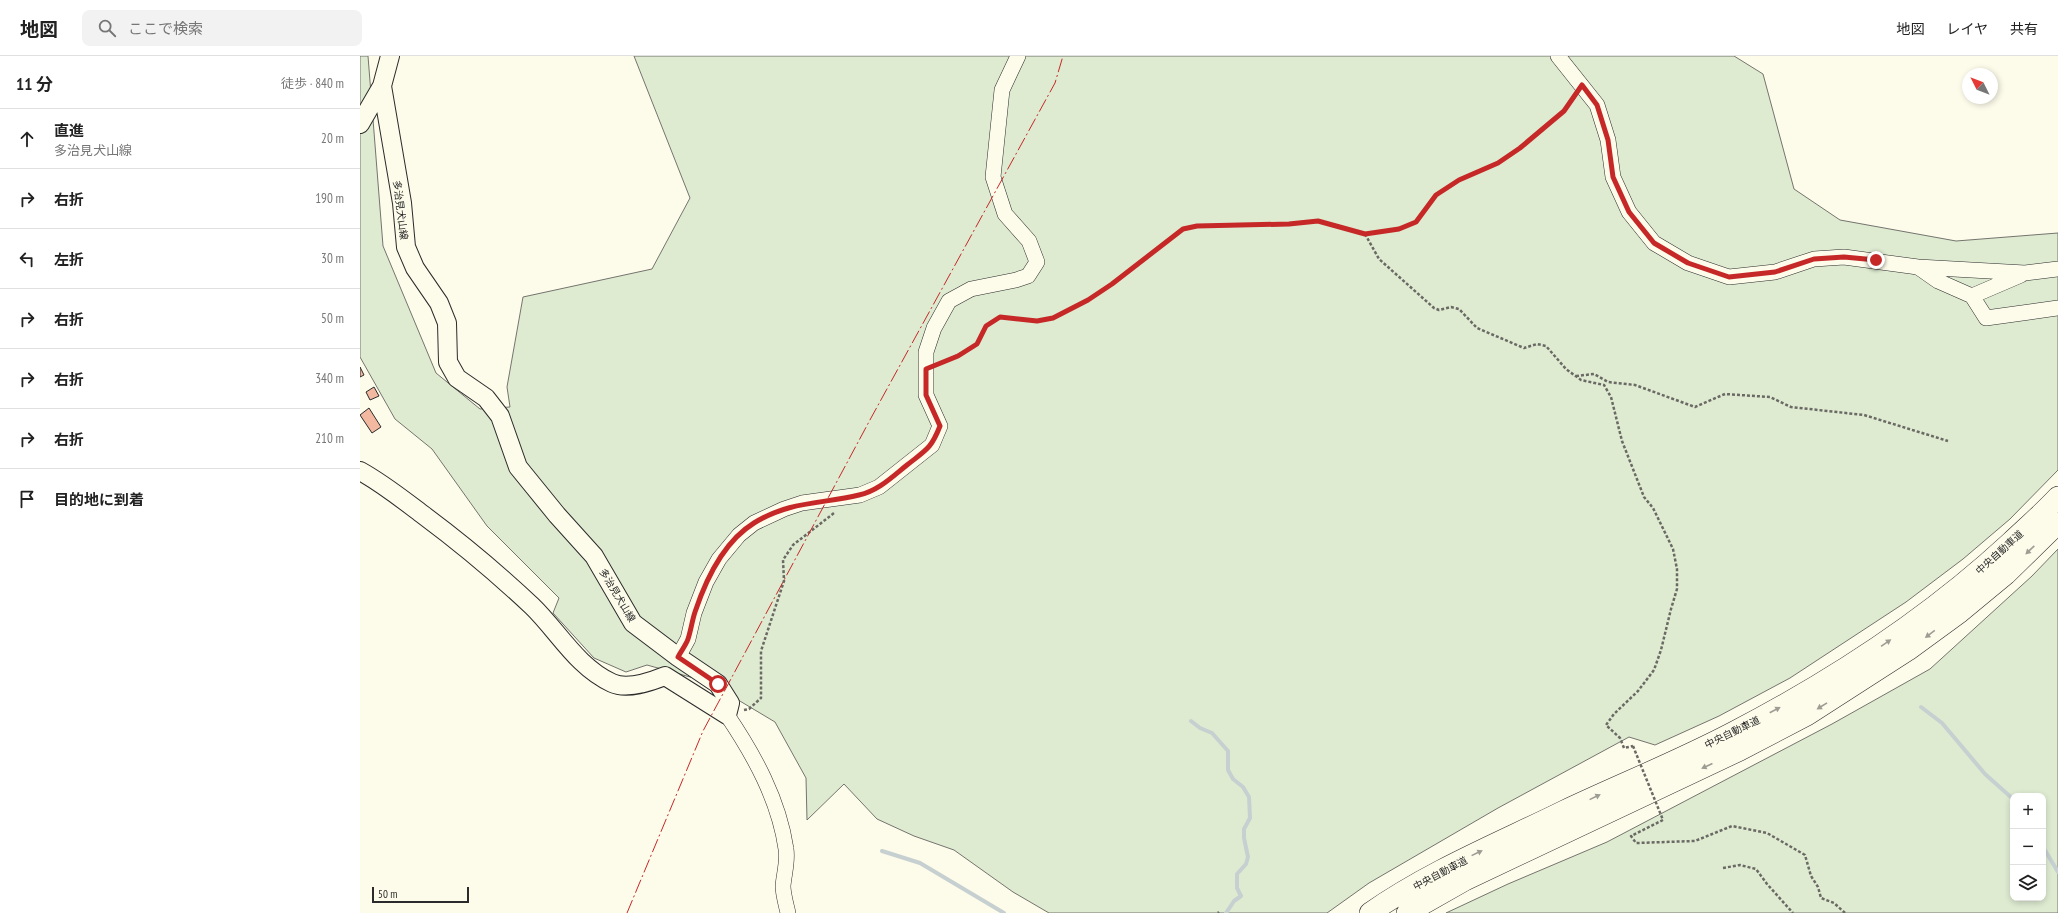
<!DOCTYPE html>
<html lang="ja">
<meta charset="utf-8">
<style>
:root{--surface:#fff;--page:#f2f2f2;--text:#222;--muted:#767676;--line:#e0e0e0}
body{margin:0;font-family:"PT Sans Narrow","Noto Sans JP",sans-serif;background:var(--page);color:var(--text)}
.controls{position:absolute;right:12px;bottom:12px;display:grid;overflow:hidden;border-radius:8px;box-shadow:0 2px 6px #0003}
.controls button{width:36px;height:36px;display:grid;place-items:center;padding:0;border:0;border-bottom:1px solid var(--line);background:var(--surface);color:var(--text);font:20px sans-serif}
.compass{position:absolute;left:1602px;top:12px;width:36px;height:36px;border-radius:50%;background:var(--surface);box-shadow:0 2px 6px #0003;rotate:312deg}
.scale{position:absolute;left:12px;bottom:10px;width:97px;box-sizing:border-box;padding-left:4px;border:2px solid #2b2b2b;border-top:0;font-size:11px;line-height:14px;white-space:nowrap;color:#2b2b2b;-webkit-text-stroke:3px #fdfbea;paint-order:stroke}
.stop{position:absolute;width:12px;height:12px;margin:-9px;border:3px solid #c62828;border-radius:50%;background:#fff}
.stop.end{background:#c62828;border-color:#fff;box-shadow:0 1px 4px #0008}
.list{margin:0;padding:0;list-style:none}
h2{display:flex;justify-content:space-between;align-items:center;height:52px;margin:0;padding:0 16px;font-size:17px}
h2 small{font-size:13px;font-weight:400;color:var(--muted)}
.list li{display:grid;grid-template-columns:26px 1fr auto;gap:12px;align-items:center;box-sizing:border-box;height:60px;padding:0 16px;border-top:1px solid var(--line)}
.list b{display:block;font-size:15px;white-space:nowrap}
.list p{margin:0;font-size:13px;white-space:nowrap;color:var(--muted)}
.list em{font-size:13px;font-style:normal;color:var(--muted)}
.icon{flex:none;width:22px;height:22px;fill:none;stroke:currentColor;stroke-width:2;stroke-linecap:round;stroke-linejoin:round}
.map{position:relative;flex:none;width:1698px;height:857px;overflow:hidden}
header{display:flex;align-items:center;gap:24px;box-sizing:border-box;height:56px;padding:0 20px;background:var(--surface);border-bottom:1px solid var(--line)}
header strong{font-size:19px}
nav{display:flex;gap:22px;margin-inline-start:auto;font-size:14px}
.search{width:280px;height:36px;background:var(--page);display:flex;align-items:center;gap:10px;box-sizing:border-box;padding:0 14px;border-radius:8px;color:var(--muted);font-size:15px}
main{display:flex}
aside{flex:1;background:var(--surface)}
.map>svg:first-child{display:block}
</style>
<header>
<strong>地図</strong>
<div class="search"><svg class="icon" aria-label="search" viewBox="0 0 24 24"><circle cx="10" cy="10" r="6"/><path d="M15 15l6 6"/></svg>ここで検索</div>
<nav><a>地図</a><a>レイヤ</a><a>共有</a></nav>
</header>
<main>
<aside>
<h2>11 分<small>徒歩 · 840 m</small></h2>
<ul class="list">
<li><svg class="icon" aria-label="ahead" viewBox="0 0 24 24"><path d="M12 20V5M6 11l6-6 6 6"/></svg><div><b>直進</b><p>多治見犬山線</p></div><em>20 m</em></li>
<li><svg class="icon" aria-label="right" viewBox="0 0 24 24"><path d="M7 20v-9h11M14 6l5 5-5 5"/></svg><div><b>右折</b></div><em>190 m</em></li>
<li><svg class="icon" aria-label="left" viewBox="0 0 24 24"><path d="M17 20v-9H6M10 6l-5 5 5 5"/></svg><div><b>左折</b></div><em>30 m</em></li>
<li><svg class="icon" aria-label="right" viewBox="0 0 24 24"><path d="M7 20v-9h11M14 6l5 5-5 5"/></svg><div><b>右折</b></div><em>50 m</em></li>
<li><svg class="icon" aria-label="right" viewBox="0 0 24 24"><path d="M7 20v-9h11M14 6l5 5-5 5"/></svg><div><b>右折</b></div><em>340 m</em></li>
<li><svg class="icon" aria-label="right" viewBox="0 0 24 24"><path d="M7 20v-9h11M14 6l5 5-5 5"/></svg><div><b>右折</b></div><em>210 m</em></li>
<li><svg class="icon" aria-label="arrive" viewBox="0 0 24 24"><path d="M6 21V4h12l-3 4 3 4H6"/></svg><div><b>目的地に到着</b></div></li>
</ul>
</aside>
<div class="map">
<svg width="1698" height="857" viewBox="0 0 1698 857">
<rect width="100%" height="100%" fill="#fdfbea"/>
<path fill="#deebd1" stroke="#74746e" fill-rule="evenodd" d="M 0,0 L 8,0 L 23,190 L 76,317 L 120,353 L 150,351 L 147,331 L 163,241 L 292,213 L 330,142 L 274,0 L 1374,0 L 1403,18 L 1434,133 L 1480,164 L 1596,185 L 1698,177 L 1698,414 L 1650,463 L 1603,503 L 1546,546 L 1430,622 L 1359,660 L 1295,689 L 1269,681 L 1138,752 L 1009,827 L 967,857 L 689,857 L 653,836 L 594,794 L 554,780 L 517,763 L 484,728 L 447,764 L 446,722 L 415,666 L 348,626 L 287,609 L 266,616 L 234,602 L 193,557 L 199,542 L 127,470 L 72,393 L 35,363 L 0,301 Z
M 1698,493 L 1698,857 L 1086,857 L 1148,828 L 1247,786 L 1472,668 L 1570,613 L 1672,520 ZM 1653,740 L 1683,740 L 1683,842 L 1653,842 Z"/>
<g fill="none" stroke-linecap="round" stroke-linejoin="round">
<path stroke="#c7d0d0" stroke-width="4" d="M 1561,651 L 1582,667 L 1625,718 L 1653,743
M 831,665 L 840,672 L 852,677 L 868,695 L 868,714 L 873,723 L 883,731 L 889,741 L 890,762 L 884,773 L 884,782 L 888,801 L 886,808 L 877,818 L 877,832 L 881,840 L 874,845 L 866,857
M 1683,791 L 1698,816
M 522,795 L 560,807 L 644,857"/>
</g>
<path fill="#f2b8a0" stroke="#2b2b2b" d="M 0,311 L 4,319 L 0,321 Z
M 14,331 L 19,340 L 10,344 L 6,336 Z
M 9,352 L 21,371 L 12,377 L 0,359 Z"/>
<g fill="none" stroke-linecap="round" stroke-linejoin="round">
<defs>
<path id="minor" d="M 1198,0 L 1237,49 L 1248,84 L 1253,121 L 1269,156 L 1294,187 L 1328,207 L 1369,221 L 1415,216 L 1454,203 L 1484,201 L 1558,211 L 1665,217 L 1698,213
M 1558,211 L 1578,225 L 1612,240 L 1626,262 L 1698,252
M 1612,240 L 1661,219
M 318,601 L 328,583 L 334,557 L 346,526 L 359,503 L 379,479 L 394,467 L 424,453 L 442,447 L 500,439 L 519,431 L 572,389 L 580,370 L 566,339 L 566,296 L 574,272 L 589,245 L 611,233 L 656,224 L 668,220 L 677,206 L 669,185 L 645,158 L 633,121 L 642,34 L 658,0
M 367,659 C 394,699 419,744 426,793 C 428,805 424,818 423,830 C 423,838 426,848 428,857"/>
<path id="major" d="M 0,68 L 22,30 L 30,0
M 0,415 C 22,427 42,443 62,458 C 101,487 137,517 172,550 C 198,575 217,611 252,627 C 267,634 290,626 305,620 L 367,659 L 370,647 L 358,628 L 318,601 L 273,567 L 234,500 L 197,459 L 158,411 L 140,360 L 126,342 L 97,322 L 88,306 L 87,267 L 79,247 L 55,212 L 46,191 L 42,147 L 22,30"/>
<path id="highway" d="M 1010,857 C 1070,815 1139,787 1204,755 C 1261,728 1319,705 1374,676 C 1474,624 1568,563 1651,486 C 1667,471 1683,457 1698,441
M 1047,857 L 1105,824 L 1380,694 L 1447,659 L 1548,594 L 1600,556 L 1646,518 L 1698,467"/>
</defs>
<use href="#minor" stroke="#2b2b2b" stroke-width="16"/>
<use href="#major" stroke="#2b2b2b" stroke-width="20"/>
<use href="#highway" stroke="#2b2b2b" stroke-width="22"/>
<path stroke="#6a6964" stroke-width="2.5" stroke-dasharray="3 2" stroke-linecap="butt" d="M 1005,178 L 1019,203 L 1074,252 L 1079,254 L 1091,251 L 1099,253 L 1117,272 L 1164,292 L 1177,288 L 1186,290 L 1206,313 L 1221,324 L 1244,329 L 1251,341 L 1262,385 L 1284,441 L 1293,452 L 1313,493 L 1317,513 L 1317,533 L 1311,553 L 1301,594 L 1294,614 L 1278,635 L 1254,658 L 1246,669 L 1260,682 L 1264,692 L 1273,690
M 580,307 L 598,299 L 617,288 L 626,270 L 640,261 L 677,265 L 693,262 L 728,244 L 752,228 L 823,173 L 837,170 L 929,168 L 958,165 L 1005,178 L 1039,173 L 1056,166 L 1076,139 L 1099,124 L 1138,107 L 1160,92 L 1204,55 L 1215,41
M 1216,320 L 1234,318 L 1248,326 L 1275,329 L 1335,351 L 1365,338 L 1410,341 L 1431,351 L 1504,359 L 1588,385
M 384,654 L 389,653 L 401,642 L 401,595 L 424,525 L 423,504 L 433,489 L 474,457
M 1303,764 L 1271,780 L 1276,787 L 1335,785 L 1372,770 L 1407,777 L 1445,799 L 1451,820 L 1458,831 L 1461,842 L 1474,847 L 1485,857
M 1363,812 L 1380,809 L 1396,813 L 1407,828 L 1433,857
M 858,857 L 859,856"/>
<use href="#minor" stroke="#fdfbea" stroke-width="15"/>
<use href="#major" stroke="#fdfbea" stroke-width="18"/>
<use href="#highway" stroke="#fdfbea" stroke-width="21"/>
<path stroke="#6a6964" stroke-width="2.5" stroke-dasharray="3 2" stroke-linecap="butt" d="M 1273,690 L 1303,764"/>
<path stroke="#c62828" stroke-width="1" stroke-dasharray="14 3 2 3" stroke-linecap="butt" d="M 267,857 L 343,675 L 511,362 L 695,27 L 703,0"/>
</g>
<defs><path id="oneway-solid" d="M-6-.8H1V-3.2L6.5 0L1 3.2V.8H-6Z"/></defs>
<g fill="#9e9d94">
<use href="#oneway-solid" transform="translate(1670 494) rotate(136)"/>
<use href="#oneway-solid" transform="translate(1570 578) rotate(143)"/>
<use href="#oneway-solid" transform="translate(1526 587) rotate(-34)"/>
<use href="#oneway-solid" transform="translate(1462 650) rotate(148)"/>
<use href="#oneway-solid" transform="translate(1415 654) rotate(-28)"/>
<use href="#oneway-solid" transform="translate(1347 710) rotate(155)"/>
<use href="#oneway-solid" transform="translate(1235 741) rotate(-26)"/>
<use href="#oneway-solid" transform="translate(1117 797) rotate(-26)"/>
</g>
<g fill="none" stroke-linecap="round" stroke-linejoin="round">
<path stroke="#c62828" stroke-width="5" d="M 358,628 L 318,601 C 321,595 326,589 328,583 C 331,574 332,565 335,556 C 346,523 363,486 394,467 C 429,445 462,448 499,439 C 518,435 532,421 547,409 C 566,394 571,393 580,370 L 566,339 L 566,313 L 598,300 L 617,288 L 626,270 L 640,261 L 677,265 L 693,262 L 728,244 L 752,228 L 823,173 L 837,170 L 929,168 L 958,165 L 1005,178 L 1039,173 L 1056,166 L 1076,139 L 1099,124 L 1138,107 L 1160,92 L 1204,55 L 1222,29 L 1237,49 L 1248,84 L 1253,121 L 1269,156 L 1294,187 L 1328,207 L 1369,221 L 1415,216 L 1454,203 L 1484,201 L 1516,204"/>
</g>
<g text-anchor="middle" stroke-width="3" stroke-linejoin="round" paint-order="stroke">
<g font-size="10" fill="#2b2b2b" stroke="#fdfbea">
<text transform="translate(41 154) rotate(83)" y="4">多治見犬山線</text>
<text transform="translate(1639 496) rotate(-42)" y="4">中央自動車道</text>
<text transform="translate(258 539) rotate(59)" y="4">多治見犬山線</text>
<text transform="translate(1372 676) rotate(-26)" y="4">中央自動車道</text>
<text transform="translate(1080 817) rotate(-28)" y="4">中央自動車道</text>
</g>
</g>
</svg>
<div class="controls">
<button>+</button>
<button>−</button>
<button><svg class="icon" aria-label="layers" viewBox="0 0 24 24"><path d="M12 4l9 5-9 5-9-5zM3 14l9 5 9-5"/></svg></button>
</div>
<svg class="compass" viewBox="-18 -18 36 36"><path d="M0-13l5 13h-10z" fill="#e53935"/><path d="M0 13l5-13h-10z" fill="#767676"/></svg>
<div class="scale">50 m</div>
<div class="stop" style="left:358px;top:628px"></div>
<div class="stop end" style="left:1516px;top:204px"></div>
</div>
</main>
